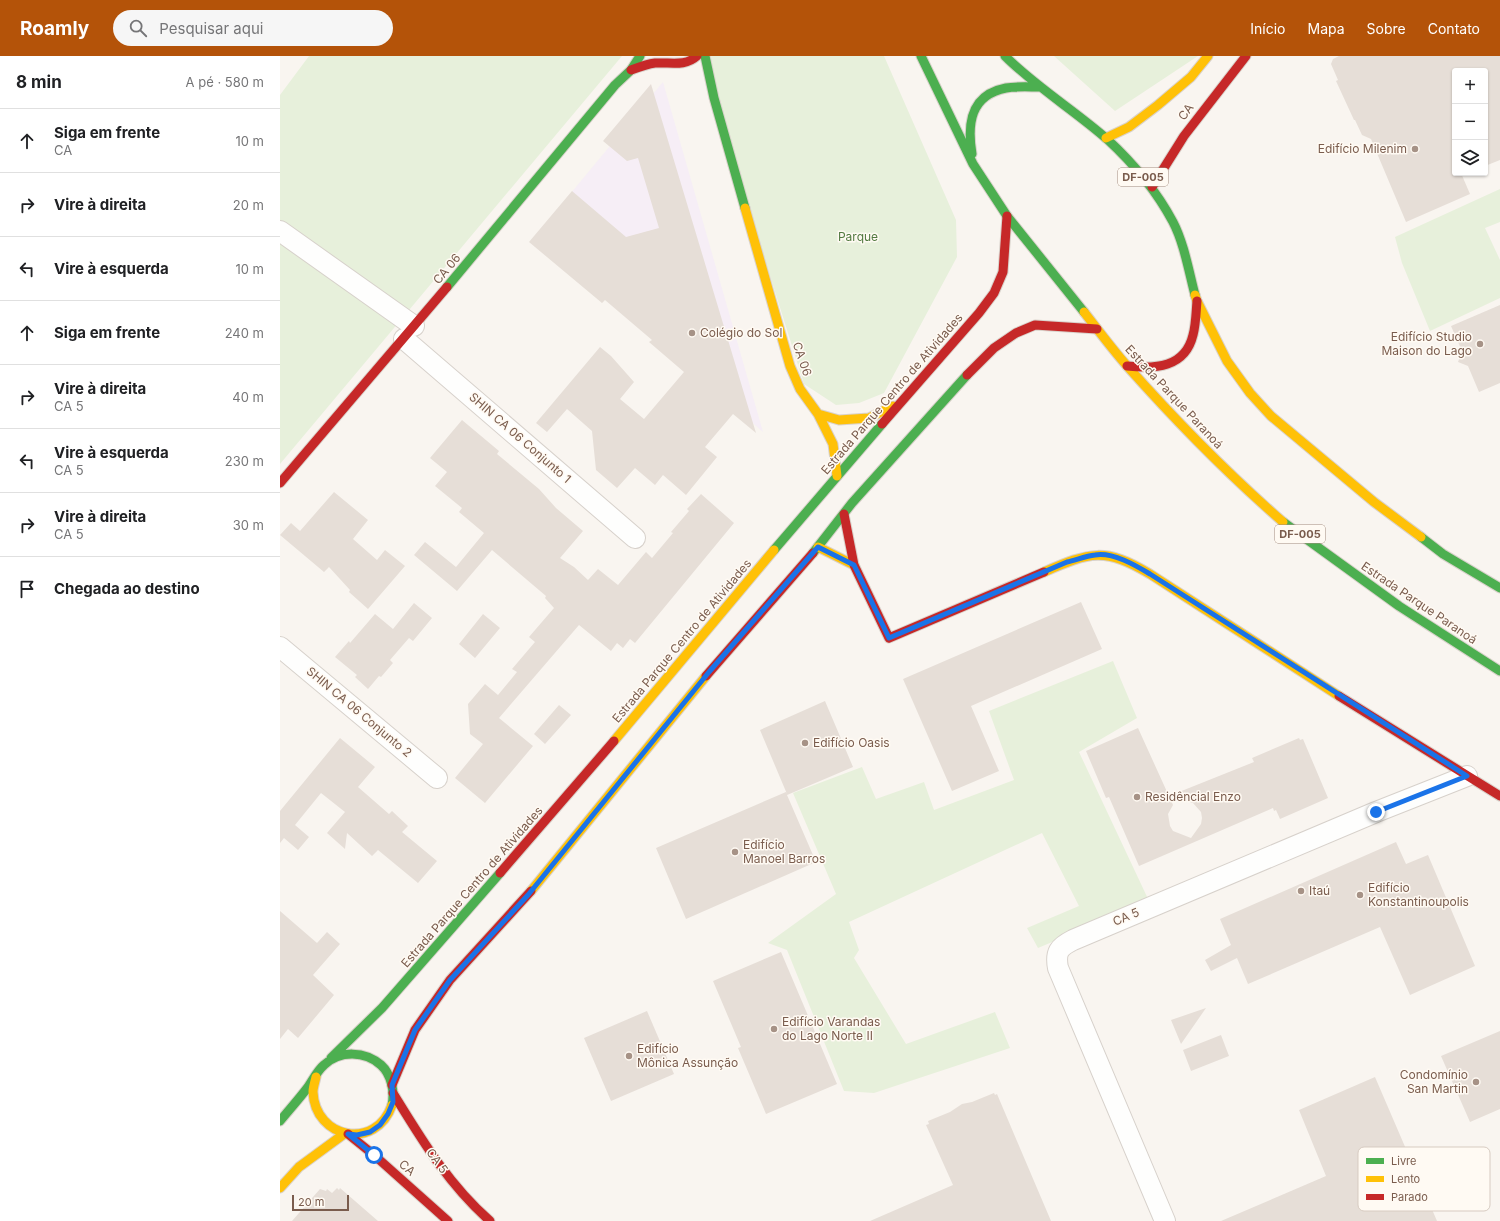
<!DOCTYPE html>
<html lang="pt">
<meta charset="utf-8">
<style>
:root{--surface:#fff;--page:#f6f6f6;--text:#202124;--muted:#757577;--line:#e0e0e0;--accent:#b45309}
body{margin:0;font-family:Inter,sans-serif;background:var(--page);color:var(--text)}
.controls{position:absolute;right:12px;top:12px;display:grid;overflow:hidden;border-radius:4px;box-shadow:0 1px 3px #0004}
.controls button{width:36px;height:36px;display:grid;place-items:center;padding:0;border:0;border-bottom:1px solid var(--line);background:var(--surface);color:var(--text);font:20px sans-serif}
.scale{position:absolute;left:12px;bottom:10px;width:57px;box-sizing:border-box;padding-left:4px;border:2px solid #7a5c4d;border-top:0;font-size:11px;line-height:14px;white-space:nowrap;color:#7a5c4d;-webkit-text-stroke:3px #fffaf3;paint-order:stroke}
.stop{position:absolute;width:12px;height:12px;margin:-9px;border:3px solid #1a73e8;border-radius:50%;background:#fff}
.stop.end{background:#1a73e8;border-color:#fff;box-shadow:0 1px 4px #0008}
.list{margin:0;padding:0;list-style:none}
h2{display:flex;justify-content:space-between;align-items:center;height:52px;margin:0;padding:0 16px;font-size:17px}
h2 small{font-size:13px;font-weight:400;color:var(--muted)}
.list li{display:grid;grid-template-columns:26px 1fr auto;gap:12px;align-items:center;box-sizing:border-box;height:64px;padding:0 16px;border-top:1px solid var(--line)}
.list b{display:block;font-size:15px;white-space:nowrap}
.list p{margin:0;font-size:13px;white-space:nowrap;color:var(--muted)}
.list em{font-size:13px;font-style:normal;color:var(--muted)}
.icon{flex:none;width:22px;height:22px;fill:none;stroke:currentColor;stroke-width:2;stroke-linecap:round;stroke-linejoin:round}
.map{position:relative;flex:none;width:1220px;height:1165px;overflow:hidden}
header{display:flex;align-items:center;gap:24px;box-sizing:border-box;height:56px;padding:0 20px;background:var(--accent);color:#fff}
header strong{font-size:19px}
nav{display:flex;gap:22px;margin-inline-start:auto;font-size:14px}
.search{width:280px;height:36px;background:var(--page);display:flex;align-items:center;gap:10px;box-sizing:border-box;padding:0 14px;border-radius:22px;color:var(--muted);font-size:15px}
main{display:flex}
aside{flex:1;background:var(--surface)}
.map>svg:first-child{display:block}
</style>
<header>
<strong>Roamly</strong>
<div class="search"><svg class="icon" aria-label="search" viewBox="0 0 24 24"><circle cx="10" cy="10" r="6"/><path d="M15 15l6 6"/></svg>Pesquisar aqui</div>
<nav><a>Início</a><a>Mapa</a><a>Sobre</a><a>Contato</a></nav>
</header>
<main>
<aside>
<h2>8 min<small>A pé · 580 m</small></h2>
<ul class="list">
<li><svg class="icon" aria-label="ahead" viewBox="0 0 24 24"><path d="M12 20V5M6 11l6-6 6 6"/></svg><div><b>Siga em frente</b><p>CA</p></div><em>10 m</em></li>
<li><svg class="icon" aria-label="right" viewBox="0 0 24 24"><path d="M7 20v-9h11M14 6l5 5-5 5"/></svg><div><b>Vire à direita</b></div><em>20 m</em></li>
<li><svg class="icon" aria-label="left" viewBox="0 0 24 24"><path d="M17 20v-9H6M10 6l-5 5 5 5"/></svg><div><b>Vire à esquerda</b></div><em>10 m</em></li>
<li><svg class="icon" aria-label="ahead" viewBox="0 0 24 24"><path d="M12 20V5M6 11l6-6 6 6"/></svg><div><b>Siga em frente</b></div><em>240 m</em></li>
<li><svg class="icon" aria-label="right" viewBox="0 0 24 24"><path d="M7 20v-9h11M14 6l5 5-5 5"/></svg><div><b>Vire à direita</b><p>CA 5</p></div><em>40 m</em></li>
<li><svg class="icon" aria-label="left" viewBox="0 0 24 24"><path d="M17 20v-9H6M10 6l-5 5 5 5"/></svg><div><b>Vire à esquerda</b><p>CA 5</p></div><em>230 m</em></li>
<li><svg class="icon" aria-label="right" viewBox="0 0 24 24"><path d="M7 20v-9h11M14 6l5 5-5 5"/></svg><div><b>Vire à direita</b><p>CA 5</p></div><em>30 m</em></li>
<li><svg class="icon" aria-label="arrive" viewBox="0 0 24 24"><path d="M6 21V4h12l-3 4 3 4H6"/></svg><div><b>Chegada ao destino</b></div></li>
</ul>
</aside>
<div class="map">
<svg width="1220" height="1165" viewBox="0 0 1220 1165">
<rect width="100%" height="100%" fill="#f9f5f0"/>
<path fill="#f6eef6" d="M 383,26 L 483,376 L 257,178 Z"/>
<path fill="#e7f0db" d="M 29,0 L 342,0 L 0,408 L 0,39 Z
M 421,0 L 604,0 L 676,164 L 677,201 L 604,337 L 579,347 L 556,349 L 524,328 Z
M 774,0 L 918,0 L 835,55 Z
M 1220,133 L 1220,166 L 1205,172 L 1220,204 L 1220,242 L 1150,275 L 1122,207 L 1115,181 Z
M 833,605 L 857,662 L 799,696 L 869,845 L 758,892 L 747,872 L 799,850 L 762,777 L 569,866 L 579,894 L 574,902 L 626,988 L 715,956 L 730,992 L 594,1037 L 564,1035 L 507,894 L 488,887 L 556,838 L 513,737 L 582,711 L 596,743 L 644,726 L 654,754 L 734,724 L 709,655 Z"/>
<path fill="#e6ded7" d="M 1059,0 L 1220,0 L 1220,104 L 1205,110 L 1205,15 L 1175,15 L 1175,117 L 1181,117 L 1190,138 L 1126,166 L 1091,83 L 1082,79 L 1075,64 L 1074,64 L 1056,25 L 1058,24 L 1051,8 L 1053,3 Z
M 371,28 L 476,377 L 453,358 L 425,391 L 437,401 L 406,439 L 383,419 L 375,429 L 355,412 L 337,432 L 316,414 L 312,375 L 287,353 L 267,376 L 256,367 L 320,291 L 331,300 L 354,326 L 340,343 L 364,363 L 404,316 L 369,286 L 372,284 L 325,244 L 322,247 L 249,186 L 292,135 L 346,181 L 379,172 L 358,102 L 347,105 L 323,85 Z
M 1220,249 L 1220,327 L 1199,336 L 1188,310 L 1178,306 L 1182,295 L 1171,270 Z
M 182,364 L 219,395 L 217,398 L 259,433 L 276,452 L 303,475 L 280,502 L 294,511 L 308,524 L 318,513 L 338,529 L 366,496 L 372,502 L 393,477 L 391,476 L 409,455 L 407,453 L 421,438 L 454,467 L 355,587 L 350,583 L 343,592 L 337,587 L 331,595 L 299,569 L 219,662 L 253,690 L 205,747 L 175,722 L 203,688 L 190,678 L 188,648 L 205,628 L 218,639 L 237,616 L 232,613 L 255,586 L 249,581 L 274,552 L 265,542 L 266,540 L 212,494 L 177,535 L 134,499 L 145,486 L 176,511 L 204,477 L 179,456 L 182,452 L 155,430 L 167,416 L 150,402 Z
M 54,436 L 88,464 L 73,483 L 97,504 L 105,494 L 125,510 L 88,553 L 69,536 L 70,534 L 49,511 L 44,516 L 0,479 L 11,467 L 20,475 Z
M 801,546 L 822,593 L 691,650 L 719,715 L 672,735 L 623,623 Z
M 134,547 L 152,562 L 133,585 L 129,582 L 110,604 L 113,607 L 101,621 L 99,620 L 88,633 L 75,621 L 77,619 L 55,601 L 69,585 L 70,587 L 95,558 L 113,573 Z
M 203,558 L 220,572 L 195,602 L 179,588 Z
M 545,645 L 573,711 L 507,739 L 536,806 L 406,863 L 376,792 L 506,736 L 507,738 L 480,674 Z
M 279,649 L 291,659 L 265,688 L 254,678 Z
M 858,672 L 893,749 L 888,758 L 890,770 L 893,775 L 911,782 L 921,768 L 922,762 L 921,756 L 913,747 L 889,740 L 974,706 L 972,702 L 1019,682 L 1020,684 L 1023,683 L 1048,742 L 1000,763 L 996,754 L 994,755 L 993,752 L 859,810 L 829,741 L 826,742 L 806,695 Z
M 60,682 L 95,711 L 78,731 L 109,758 L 112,755 L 128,770 L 122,776 L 157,805 L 138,827 L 98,794 L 92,800 L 67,777 L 65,793 L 47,777 L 65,756 L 41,737 L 15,769 L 29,781 L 18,794 L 4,782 L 0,787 L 0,755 Z
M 1116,786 L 1126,808 L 1148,799 L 1195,910 L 1130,939 L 1100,871 L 968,928 L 957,902 L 931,915 L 925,904 L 951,889 L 940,863 Z
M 0,855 L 37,887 L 47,876 L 60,888 L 33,919 L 54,939 L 18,982 L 8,973 L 0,983 Z
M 501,896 L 557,1028 L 486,1058 L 458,992 L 461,991 L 433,925 Z
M 926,952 L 901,988 L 891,964 Z
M 367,955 L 394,1018 L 331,1045 L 304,982 Z
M 1220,975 L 1220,1053 L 1190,1066 L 1161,1000 Z
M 941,979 L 949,1000 L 911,1015 L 903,994 Z
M 1095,1021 L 1157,1165 L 941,1165 L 1046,1120 L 1019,1054 Z
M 714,1037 L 715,1039 L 717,1038 L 771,1165 L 590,1165 L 673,1129 L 646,1069 L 649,1068 L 648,1065 L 670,1056 L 682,1048 L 692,1046 Z
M 57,1132 L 59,1134 L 60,1132 L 98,1165 L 12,1165 L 40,1133 L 46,1135 L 47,1133 L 52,1137 Z"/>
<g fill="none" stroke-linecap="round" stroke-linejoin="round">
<defs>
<path id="street" d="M 0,175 L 134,270
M 124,283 L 355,482
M 0,591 L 157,722
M 885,1165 L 778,912 C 775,896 779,891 793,884 L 1096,756 L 1187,720"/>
<path id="fast" d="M 425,0 L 434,42 L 465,152
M 641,0 L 693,108 L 727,160 L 804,256
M 725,0 C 756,31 794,54 827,83 C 853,107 876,134 893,166 C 904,187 909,216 915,239
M 692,98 C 687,68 690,39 726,32 C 737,30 749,31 760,31
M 167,231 L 335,29 L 351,14 L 360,0
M 1003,466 L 1119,550 L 1220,615
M 1141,481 L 1163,498 L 1220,532
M 494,494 L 602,368
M 533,497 L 572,447 L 687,319
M 51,1002 L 102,952 L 220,817
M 0,1065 C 9,1054 19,1043 28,1031 C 33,1024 37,1015 44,1009 C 60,994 85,995 101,1009 C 111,1018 115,1035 112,1049"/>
<path id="slow" d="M 826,82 L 849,71 L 878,49 L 911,21 L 928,0
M 465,152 L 510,310 L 520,333 L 538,358 L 553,388 L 557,420
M 915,239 L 917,245 L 947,305 L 970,337 L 991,360 L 1094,446 L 1141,481
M 804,256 C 818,274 832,293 848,311 C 896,365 948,418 1003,466
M 538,358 L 559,364 L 589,362 L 613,350
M 538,491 L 574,509
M 764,516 C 810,496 825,491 870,518 L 1059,640
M 334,685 L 494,494
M 251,835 L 426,620
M 36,1021 C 35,1026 33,1031 33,1036 C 35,1083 96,1095 112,1049
M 0,1132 L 19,1111 L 64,1078"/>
<path id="jam" d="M 351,14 C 359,11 367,8 375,7 C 390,6 405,11 417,0
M 872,131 L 904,80 L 966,0
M 847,310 C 875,313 905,312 913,279 C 916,268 916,256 917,245
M 687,319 L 714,292 L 736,277 L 755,269 L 817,273
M 602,368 L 699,257 L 714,237 L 723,216 L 727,160
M 0,427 L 167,231
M 564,458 L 574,509 L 609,582 L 764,516
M 426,620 L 533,497
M 1059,640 L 1220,740
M 220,817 L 334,685
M 112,1029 L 135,974 L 170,924 L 251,835
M 113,1037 C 142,1084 168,1128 210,1165
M 68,1078 L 94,1099 L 168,1165"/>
</defs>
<use href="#street" stroke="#d7d1cb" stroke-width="22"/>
<use href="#fast" stroke="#d9d2cb" stroke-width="11"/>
<use href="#slow" stroke="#d9d2cb" stroke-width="11"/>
<use href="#jam" stroke="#d9d2cb" stroke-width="11"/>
<use href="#street" stroke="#fefefd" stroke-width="20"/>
<use href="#fast" stroke="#4caf50" stroke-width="9"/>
<use href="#slow" stroke="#ffc107" stroke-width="9"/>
<use href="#jam" stroke="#c62828" stroke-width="9"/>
</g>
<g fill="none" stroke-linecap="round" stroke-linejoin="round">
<path stroke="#1a73e8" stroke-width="5" d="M 94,1099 L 68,1078 L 77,1079 L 90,1076 L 100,1069 L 108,1058 L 113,1046 L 112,1029 L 135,974 L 170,924 L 248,839 L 429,616 L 538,491 L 574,509 L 609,582 L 787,506 C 796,504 806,500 815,499 C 833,496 855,509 870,518 L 1187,720 L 1096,756"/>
</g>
<g fill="#a69286" stroke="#fffaf3" stroke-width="1.5">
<circle cx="1135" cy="93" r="4"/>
<circle cx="412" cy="277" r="4"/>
<circle cx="1200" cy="288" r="4"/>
<circle cx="525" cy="687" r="4"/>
<circle cx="857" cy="741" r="4"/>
<circle cx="455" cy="796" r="4"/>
<circle cx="1021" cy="835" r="4"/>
<circle cx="1080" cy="839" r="4"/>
<circle cx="494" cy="973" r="4"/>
<circle cx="349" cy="1000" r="4"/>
<circle cx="1196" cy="1026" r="4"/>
</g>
<g text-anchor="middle" stroke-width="3" stroke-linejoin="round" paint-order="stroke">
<g fill="#fffaf3" stroke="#a28b7f" stroke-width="1">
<rect x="838" y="112" width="50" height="18" rx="3"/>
<rect x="995" y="469" width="50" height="18" rx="3"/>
</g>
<g font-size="11" font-weight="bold" fill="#7a5c4d">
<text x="863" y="125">DF-005</text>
<text x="1020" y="482">DF-005</text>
</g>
<g font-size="12" fill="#7a5c4d" stroke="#fffaf3">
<text transform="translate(906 56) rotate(-54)" y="4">CA</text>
<text transform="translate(167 213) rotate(-50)" y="4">CA 06</text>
<text transform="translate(522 303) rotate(71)" y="4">CA 06</text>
<text transform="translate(612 338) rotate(-49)" y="4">Estrada Parque Centro de Atividades</text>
<text transform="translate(894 341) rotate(47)" y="4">Estrada Parque Paranoá</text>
<text transform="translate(240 382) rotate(41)" y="4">SHIN CA 06 Conjunto 1</text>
<text transform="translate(1139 547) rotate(34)" y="4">Estrada Parque Paranoá</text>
<text transform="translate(402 585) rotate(-50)" y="4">Estrada Parque Centro de Atividades</text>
<text transform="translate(79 656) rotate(40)" y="4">SHIN CA 06 Conjunto 2</text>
<text transform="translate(192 831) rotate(-49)" y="4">Estrada Parque Centro de Atividades</text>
<text transform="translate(846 861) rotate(-23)" y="4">CA 5</text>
<text transform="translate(157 1105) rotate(54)" y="4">CA 5</text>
<text transform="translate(127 1112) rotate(42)" y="4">CA</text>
</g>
<g font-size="12" fill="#7a5c4d" stroke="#fffaf3" text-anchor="start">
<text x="1127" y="97" text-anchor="end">Edifício Milenim</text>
<text x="420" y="281">Colégio do Sol</text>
<text x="1192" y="285" text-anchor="end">Edifício Studio<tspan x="1192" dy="14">Maison do Lago</tspan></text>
<text x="533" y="691">Edifício Oasis</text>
<text x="865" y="745">Residêncial Enzo</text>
<text x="463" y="793">Edifício<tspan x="463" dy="14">Manoel Barros</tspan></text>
<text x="1088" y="836">Edifício<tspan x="1088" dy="14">Konstantinoupolis</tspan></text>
<text x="1029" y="839">Itaú</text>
<text x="502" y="970">Edifício Varandas<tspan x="502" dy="14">do Lago Norte II</tspan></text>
<text x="357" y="997">Edifício<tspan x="357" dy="14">Mônica Assunção</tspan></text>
<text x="1188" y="1023" text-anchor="end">Condomínio<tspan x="1188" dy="14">San Martin</tspan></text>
</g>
<g font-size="12" fill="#537a41" stroke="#fffaf3">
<text x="578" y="185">Parque</text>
</g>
</g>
<rect x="1078" y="1091" width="132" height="64" rx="6" fill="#fffaf3" stroke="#d7cbc1" stroke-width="1"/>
<rect x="1086" y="1102" width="18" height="6" fill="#4caf50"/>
<rect x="1086" y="1120" width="18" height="6" fill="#ffc107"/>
<rect x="1086" y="1138" width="18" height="6" fill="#c62828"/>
<g font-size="11" fill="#7a5c4d">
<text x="1111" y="1109">Livre</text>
<text x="1111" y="1127">Lento</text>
<text x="1111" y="1145">Parado</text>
</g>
</svg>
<div class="controls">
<button>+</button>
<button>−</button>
<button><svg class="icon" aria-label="layers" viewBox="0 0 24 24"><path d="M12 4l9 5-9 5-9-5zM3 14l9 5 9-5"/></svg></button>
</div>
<div class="scale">20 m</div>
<div class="stop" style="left:94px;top:1099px"></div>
<div class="stop end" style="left:1096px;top:756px"></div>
</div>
</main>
